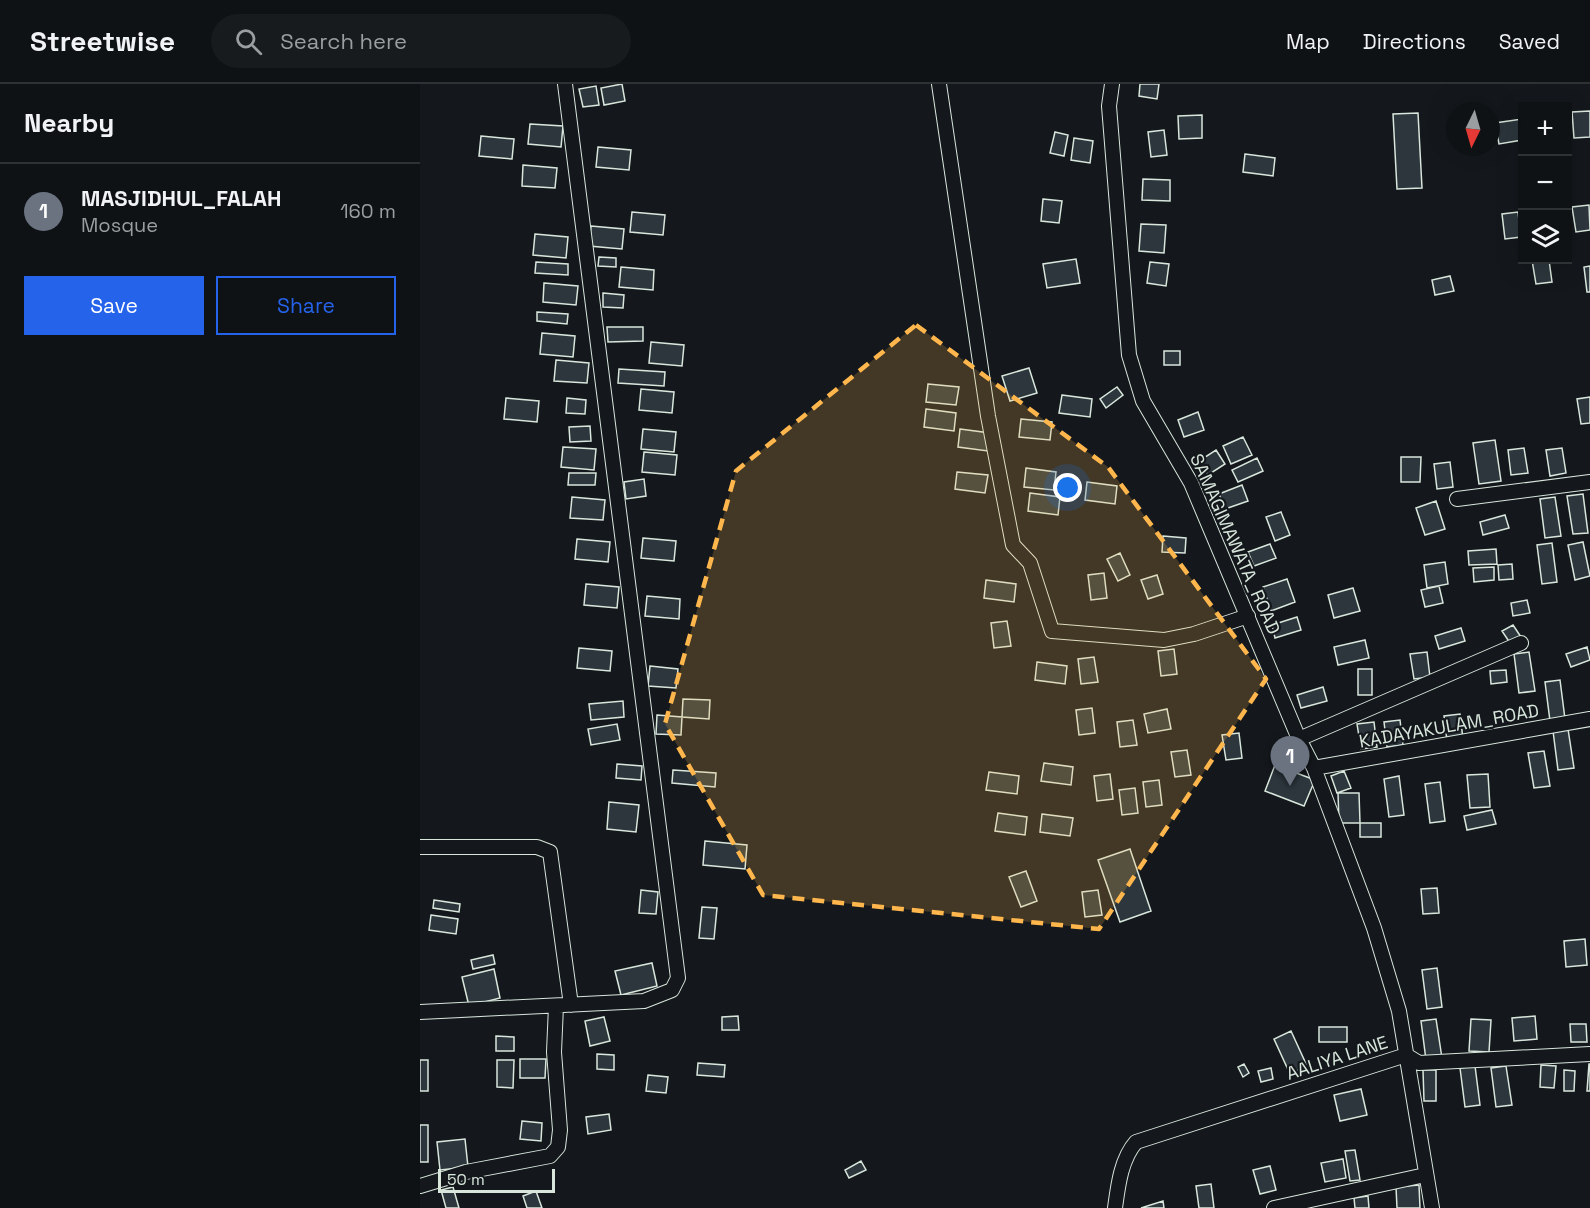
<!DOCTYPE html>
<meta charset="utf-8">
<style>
:root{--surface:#0f1215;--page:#181b1e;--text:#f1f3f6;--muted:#9b9ea0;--line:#2f3234;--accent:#2563eb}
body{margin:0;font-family:"Space Grotesk",sans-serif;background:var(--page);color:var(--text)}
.controls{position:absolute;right:18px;top:18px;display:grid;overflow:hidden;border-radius:0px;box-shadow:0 6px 24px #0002}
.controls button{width:54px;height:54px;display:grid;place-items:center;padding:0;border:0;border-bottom:2px solid var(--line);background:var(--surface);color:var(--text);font:30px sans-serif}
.compass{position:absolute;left:1026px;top:18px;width:54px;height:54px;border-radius:50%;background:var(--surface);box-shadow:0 6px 24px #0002;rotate:185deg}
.scale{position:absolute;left:18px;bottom:15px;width:117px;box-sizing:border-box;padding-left:6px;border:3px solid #d8e6dc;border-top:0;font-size:16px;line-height:21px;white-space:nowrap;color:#d8e6dc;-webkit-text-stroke:4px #14181c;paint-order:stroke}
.you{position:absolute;left:648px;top:404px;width:21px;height:21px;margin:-15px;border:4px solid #fff;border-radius:50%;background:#1a73e8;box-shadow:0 0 0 9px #1a73e833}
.badge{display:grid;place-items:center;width:39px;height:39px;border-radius:50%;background:var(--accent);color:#fff;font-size:20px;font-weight:700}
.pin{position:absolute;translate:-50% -50px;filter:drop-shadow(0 2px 3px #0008)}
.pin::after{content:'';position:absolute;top:32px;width:21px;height:18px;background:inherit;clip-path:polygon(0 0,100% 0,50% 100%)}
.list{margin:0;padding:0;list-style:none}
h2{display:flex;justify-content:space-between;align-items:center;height:78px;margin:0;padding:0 24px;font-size:26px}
h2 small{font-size:20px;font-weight:400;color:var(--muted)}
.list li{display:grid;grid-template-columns:39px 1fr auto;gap:18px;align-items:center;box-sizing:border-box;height:96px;padding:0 24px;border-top:2px solid var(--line)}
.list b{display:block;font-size:22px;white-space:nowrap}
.list p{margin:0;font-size:20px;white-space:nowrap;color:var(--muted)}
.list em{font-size:20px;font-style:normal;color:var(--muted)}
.actions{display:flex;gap:12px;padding:18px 24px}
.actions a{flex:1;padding:14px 0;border:2px solid var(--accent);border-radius:0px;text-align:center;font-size:21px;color:var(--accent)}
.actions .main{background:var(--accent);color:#fff}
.icon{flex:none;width:33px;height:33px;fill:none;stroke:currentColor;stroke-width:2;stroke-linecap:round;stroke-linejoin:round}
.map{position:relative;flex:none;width:1170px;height:1124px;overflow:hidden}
header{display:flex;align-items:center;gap:36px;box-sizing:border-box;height:84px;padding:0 30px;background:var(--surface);border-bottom:2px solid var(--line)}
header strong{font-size:28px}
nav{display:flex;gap:33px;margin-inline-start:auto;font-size:21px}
.search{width:420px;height:54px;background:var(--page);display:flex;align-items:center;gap:15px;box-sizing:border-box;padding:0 21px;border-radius:33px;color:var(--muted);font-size:22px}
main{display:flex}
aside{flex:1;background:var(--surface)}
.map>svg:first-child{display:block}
</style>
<header>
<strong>Streetwise</strong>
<div class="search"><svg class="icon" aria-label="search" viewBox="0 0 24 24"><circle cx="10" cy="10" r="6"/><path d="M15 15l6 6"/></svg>Search here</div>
<nav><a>Map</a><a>Directions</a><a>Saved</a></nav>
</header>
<main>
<aside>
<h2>Nearby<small></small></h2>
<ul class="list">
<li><span class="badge" style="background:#6b7280">1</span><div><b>MASJIDHUL_FALAH</b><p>Mosque</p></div><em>160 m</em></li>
</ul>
<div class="actions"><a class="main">Save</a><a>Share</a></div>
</aside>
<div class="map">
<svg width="1170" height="1124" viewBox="0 0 1170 1124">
<rect width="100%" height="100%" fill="#14181c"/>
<path fill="#2c363c" stroke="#d8e6dc" stroke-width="1.5" d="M 202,0 L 205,17 L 184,21 L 181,4 Z
M 720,0 L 739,0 L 737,15 L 719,12 Z
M 176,2 L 179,21 L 163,23 L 159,5 Z
M 1170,27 L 1170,53 L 1154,54 L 1152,28 Z
M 998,29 L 1002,104 L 977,105 L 973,30 Z
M 782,31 L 782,54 L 759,55 L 758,32 Z
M 1102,35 L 1102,56 L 1079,60 L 1075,39 Z
M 110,40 L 143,42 L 141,63 L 108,60 Z
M 744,46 L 747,71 L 731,73 L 728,48 Z
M 635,48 L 648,51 L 644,72 L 630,69 Z
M 61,52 L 94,55 L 92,75 L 59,72 Z
M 654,54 L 673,57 L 670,79 L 651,76 Z
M 178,63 L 211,66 L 209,86 L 176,83 Z
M 825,70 L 855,74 L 853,92 L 823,88 Z
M 103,81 L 137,84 L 135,104 L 102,102 Z
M 723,95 L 750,96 L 750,117 L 722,116 Z
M 623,115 L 642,117 L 639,139 L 621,137 Z
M 1169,121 L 1170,146 L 1156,148 L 1152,123 Z
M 212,128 L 245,131 L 243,151 L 210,148 Z
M 1098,128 L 1101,153 L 1085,155 L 1082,130 Z
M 721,140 L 746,141 L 744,169 L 719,167 Z
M 171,142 L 204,145 L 202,165 L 169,162 Z
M 115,150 L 148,153 L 146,174 L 113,171 Z
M 179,173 L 196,174 L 196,183 L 178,182 Z
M 656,175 L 660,199 L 627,204 L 623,180 Z
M 1112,176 L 1129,176 L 1132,198 L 1116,200 Z
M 116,178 L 148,180 L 148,191 L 115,189 Z
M 730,178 L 749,180 L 746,202 L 727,199 Z
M 1170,182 L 1170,208 L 1167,208 L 1164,183 Z
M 201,183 L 234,186 L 233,206 L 199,203 Z
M 1030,192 L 1034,207 L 1015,211 L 1012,196 Z
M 124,199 L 158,202 L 156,221 L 123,218 Z
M 183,209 L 204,211 L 203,224 L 183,223 Z
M 117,228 L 148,230 L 147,240 L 117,237 Z
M 187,243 L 223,243 L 223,257 L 188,258 Z
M 122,249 L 155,252 L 153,273 L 120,270 Z
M 231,258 L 264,261 L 262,282 L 229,279 Z
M 744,267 L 760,267 L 760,281 L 744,281 Z
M 136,276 L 169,279 L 167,299 L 134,297 Z
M 609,284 L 617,309 L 590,317 L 582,292 Z
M 199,285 L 245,288 L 244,302 L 198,299 Z
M 508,300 L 539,303 L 536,321 L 506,318 Z
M 697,303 L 703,311 L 686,324 L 680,315 Z
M 221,305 L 254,308 L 252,329 L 219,326 Z
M 642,311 L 672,315 L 670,333 L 639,329 Z
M 1170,313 L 1170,339 L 1161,340 L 1157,315 Z
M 86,314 L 119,317 L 117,338 L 84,335 Z
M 147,314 L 166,316 L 165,330 L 146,329 Z
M 506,325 L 536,329 L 534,347 L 504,343 Z
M 778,328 L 784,346 L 764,353 L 758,336 Z
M 601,335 L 632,338 L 630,356 L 599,353 Z
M 170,342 L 171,357 L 150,358 L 149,343 Z
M 223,345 L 256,348 L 254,368 L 221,365 Z
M 540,345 L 570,349 L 568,367 L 538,363 Z
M 823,353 L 832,371 L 811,380 L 803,362 Z
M 1075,356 L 1081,397 L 1059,400 L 1053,359 Z
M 143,363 L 176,365 L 174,386 L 141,383 Z
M 1104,364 L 1108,389 L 1091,391 L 1088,366 Z
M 1142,364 L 1146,389 L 1130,392 L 1126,366 Z
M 796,366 L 805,380 L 788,391 L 779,377 Z
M 224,368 L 257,371 L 255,391 L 222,388 Z
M 981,373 L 1001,373 L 1000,398 L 981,398 Z
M 837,374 L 843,387 L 818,398 L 812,386 Z
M 1030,378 L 1033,403 L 1017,405 L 1014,380 Z
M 606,384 L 636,388 L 634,406 L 604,403 Z
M 537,388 L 568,391 L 565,409 L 535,405 Z
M 149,389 L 176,389 L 175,401 L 148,401 Z
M 224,395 L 226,412 L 206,415 L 204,398 Z
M 667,398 L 697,402 L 695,420 L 665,416 Z
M 822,401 L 828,417 L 805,425 L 799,410 Z
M 610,409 L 640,413 L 638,431 L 608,427 Z
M 1163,410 L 1168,449 L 1153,450 L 1147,412 Z
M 152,413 L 185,416 L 183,436 L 150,434 Z
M 1135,413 L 1141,452 L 1125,454 L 1120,415 Z
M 1016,417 L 1025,445 L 1005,451 L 996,424 Z
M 861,428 L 870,451 L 855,457 L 846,433 Z
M 1085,431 L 1089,444 L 1063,451 L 1060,438 Z
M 743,452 L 766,454 L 765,469 L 742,468 Z
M 223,454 L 256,457 L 254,477 L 221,474 Z
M 157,455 L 190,458 L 188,478 L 155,475 Z
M 1163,458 L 1170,492 L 1155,496 L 1148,461 Z
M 1132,459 L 1137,498 L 1122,500 L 1117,461 Z
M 850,460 L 856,474 L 834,482 L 828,468 Z
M 1076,465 L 1077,480 L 1049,481 L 1048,467 Z
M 700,469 L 710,491 L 698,497 L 687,475 Z
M 1025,478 L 1028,500 L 1007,504 L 1004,481 Z
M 1092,480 L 1093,495 L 1079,496 L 1078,481 Z
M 1074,483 L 1074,496 L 1054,498 L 1053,484 Z
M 684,489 L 687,514 L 671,516 L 668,491 Z
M 737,491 L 743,510 L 728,515 L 721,496 Z
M 867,495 L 875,518 L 851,527 L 843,503 Z
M 566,496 L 596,500 L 594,518 L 564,514 Z
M 166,500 L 199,503 L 197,524 L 164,521 Z
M 1019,502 L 1023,519 L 1005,523 L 1001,506 Z
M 933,504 L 940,527 L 914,534 L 908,511 Z
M 227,512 L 260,515 L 259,535 L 225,532 Z
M 1107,516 L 1110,529 L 1093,532 L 1091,519 Z
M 877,533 L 881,546 L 855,554 L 852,541 Z
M 587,537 L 591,562 L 574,564 L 571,539 Z
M 1093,541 L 1101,553 L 1090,559 L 1082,547 Z
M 1041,544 L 1045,557 L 1019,565 L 1015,552 Z
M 945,556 L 949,574 L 918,581 L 914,563 Z
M 1167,563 L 1170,576 L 1151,583 L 1146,570 Z
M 159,564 L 192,567 L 190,587 L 157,584 Z
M 754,565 L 757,590 L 741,592 L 738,567 Z
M 1007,568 L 1010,593 L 994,595 L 990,570 Z
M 1109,568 L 1115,607 L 1099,609 L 1094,570 Z
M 674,573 L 678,598 L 661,600 L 658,575 Z
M 617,578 L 647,582 L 645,600 L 615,596 Z
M 230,582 L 258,585 L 256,604 L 228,602 Z
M 938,585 L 952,585 L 952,611 L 938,611 Z
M 1086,586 L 1087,598 L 1071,600 L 1070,587 Z
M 1140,596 L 1145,635 L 1130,637 L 1125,598 Z
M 903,603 L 907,617 L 881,624 L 877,611 Z
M 263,615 L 290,616 L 289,635 L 262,633 Z
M 203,617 L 204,633 L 171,636 L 169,620 Z
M 672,624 L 675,649 L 659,651 L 656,626 Z
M 747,625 L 751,645 L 728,649 L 724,630 Z
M 1040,630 L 1043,655 L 1027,657 L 1024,632 Z
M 237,631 L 262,633 L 261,651 L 236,650 Z
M 713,636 L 717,661 L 700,663 L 697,638 Z
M 980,636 L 983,661 L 967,663 L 964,638 Z
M 954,638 L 957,663 L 941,665 L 937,640 Z
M 197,640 L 200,656 L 171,661 L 168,645 Z
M 1148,645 L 1154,684 L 1138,686 L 1133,647 Z
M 819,649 L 822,674 L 806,676 L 802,651 Z
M 767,666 L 771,691 L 755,693 L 751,668 Z
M 1124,667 L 1130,702 L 1114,704 L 1108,669 Z
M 624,679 L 653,683 L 651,701 L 621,697 Z
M 197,680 L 222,682 L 221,696 L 196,694 Z
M 855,681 L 895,696 L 884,722 L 845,707 Z
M 253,686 L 296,689 L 295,703 L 252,699 Z
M 924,687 L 931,704 L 917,709 L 911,692 Z
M 569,688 L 599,692 L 597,710 L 566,706 Z
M 690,690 L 693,715 L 677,717 L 674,692 Z
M 1068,690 L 1070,723 L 1050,724 L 1047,691 Z
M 979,692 L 984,731 L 969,733 L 964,695 Z
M 739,696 L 742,721 L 726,723 L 723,698 Z
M 1020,698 L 1025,737 L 1010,739 L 1005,700 Z
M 715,704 L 718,729 L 702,731 L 699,706 Z
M 918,709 L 939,709 L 940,739 L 919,739 Z
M 189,718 L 219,721 L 216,748 L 187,745 Z
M 1072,726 L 1076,740 L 1047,746 L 1044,732 Z
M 578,729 L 607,733 L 605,751 L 575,747 Z
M 622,730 L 653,734 L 650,752 L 620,748 Z
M 940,739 L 961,739 L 961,753 L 940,753 Z
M 285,757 L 327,761 L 325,785 L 283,781 Z
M 710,765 L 731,827 L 700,838 L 678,776 Z
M 606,787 L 617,817 L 601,823 L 589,793 Z
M 1017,804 L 1019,829 L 1003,830 L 1001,805 Z
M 221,806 L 238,808 L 236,830 L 219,829 Z
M 678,806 L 682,831 L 665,833 L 662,808 Z
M 14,816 L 40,820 L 39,828 L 13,824 Z
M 282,823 L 297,824 L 294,855 L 279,854 Z
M 11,831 L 38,835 L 36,850 L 9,846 Z
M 1165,855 L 1167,881 L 1146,883 L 1144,857 Z
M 73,871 L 75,880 L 53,885 L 51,876 Z
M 232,879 L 237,902 L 201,911 L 195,887 Z
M 1017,884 L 1022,923 L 1007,925 L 1002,886 Z
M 74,885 L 80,914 L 49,922 L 42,893 Z
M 318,932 L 319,946 L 302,946 L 302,933 Z
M 1115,932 L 1117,955 L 1094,957 L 1092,934 Z
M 184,933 L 190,957 L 170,962 L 165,937 Z
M 1016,935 L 1022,974 L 1006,976 L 1001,937 Z
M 1051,935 L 1071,936 L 1069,968 L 1049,967 Z
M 1150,940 L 1166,940 L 1167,958 L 1151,958 Z
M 899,943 L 927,943 L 927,958 L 899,958 Z
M 871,947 L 887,982 L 870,990 L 854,955 Z
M 76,952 L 94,953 L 94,967 L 76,967 Z
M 177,970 L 194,971 L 194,986 L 177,985 Z
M 100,975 L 126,975 L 125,994 L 100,994 Z
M 0,976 L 8,976 L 8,1007 L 0,1007 Z
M 77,976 L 94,976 L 93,1004 L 77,1003 Z
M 278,979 L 305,981 L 304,993 L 277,991 Z
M 824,980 L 829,989 L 823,993 L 818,983 Z
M 1169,980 L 1170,980 L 1170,1007 L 1167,1007 Z
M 1121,981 L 1136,982 L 1134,1004 L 1120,1003 Z
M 1055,982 L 1060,1021 L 1045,1023 L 1040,984 Z
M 1086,982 L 1092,1021 L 1076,1023 L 1071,984 Z
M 851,984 L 853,995 L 841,998 L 838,987 Z
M 1003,986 L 1016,986 L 1016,1017 L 1004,1017 Z
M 1144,986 L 1155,987 L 1154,1007 L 1144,1007 Z
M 228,991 L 248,993 L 246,1009 L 226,1007 Z
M 941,1005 L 947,1031 L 920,1037 L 914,1011 Z
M 189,1030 L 191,1046 L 168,1050 L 166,1033 Z
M 102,1037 L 122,1039 L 121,1057 L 100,1055 Z
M 0,1041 L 8,1041 L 8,1078 L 0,1078 Z
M 45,1055 L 48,1083 L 20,1086 L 17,1058 Z
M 935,1066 L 940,1096 L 930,1097 L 925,1067 Z
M 923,1075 L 926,1094 L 905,1098 L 901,1079 Z
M 441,1077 L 446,1086 L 429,1094 L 425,1086 Z
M 850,1082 L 856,1106 L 840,1110 L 833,1086 Z
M 791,1100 L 794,1124 L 779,1124 L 776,1102 Z
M 999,1101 L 1000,1124 L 977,1124 L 976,1103 Z
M 33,1103 L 39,1124 L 26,1124 L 21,1106 Z
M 116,1107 L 122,1124 L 107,1124 L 103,1112 Z
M 948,1112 L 949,1124 L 935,1124 L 934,1114 Z
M 743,1117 L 744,1124 L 721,1124 Z"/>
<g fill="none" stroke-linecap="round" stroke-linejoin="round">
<defs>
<path id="minor" d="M 519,0 L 568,332 L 593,461 L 610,479 L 632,547 L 744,556 L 774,550 L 828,532
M 692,0 L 689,22 L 709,271 L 723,317 L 771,399 L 879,655 L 894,684 L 954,844 L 979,927 L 1012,1124
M 1037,415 L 1170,398
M 879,655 L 1101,559
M 894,684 L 1170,635
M 0,763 L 117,763 L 130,768 L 151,921
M 0,928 L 224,917 L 252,906 L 258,894 L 145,0
M 0,1102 L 46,1088 L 130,1072 L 138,1063 L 140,1046 L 134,968 L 136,922
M 695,1124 C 698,1102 701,1075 716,1058 L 986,971 L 999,979 L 1170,970
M 854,1124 L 1005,1091"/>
</defs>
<use href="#minor" stroke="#d8e6dc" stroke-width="16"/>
<use href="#minor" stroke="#14181c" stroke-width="14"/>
</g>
<path fill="#ffb74d" fill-opacity="0.2" stroke="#ffb74d" stroke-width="4.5" stroke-dasharray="12 8" stroke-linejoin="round" d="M 496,241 L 688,383 L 846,595 L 679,845 L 343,811 L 245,640 L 316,387 Z"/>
<g text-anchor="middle" stroke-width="4.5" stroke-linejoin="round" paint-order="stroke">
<g font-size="18" fill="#d8e6dc" stroke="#14181c">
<text transform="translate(815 460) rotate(66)" y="6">SAMAGIMAWATA_ROAD</text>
<text transform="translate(1029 642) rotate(-10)" y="6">KADAYAKULAM_ROAD</text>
<text transform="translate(917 974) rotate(-18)" y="6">AALIYA LANE</text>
</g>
</g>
</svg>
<div class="controls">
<button>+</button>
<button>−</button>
<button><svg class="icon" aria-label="layers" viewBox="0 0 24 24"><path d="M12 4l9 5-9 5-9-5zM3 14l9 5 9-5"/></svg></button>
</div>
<svg class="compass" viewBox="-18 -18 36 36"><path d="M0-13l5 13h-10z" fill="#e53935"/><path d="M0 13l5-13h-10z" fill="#9b9ea0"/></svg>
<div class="scale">50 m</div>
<div class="you"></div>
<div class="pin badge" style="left:870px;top:702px;background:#6b7280">1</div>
</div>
</main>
